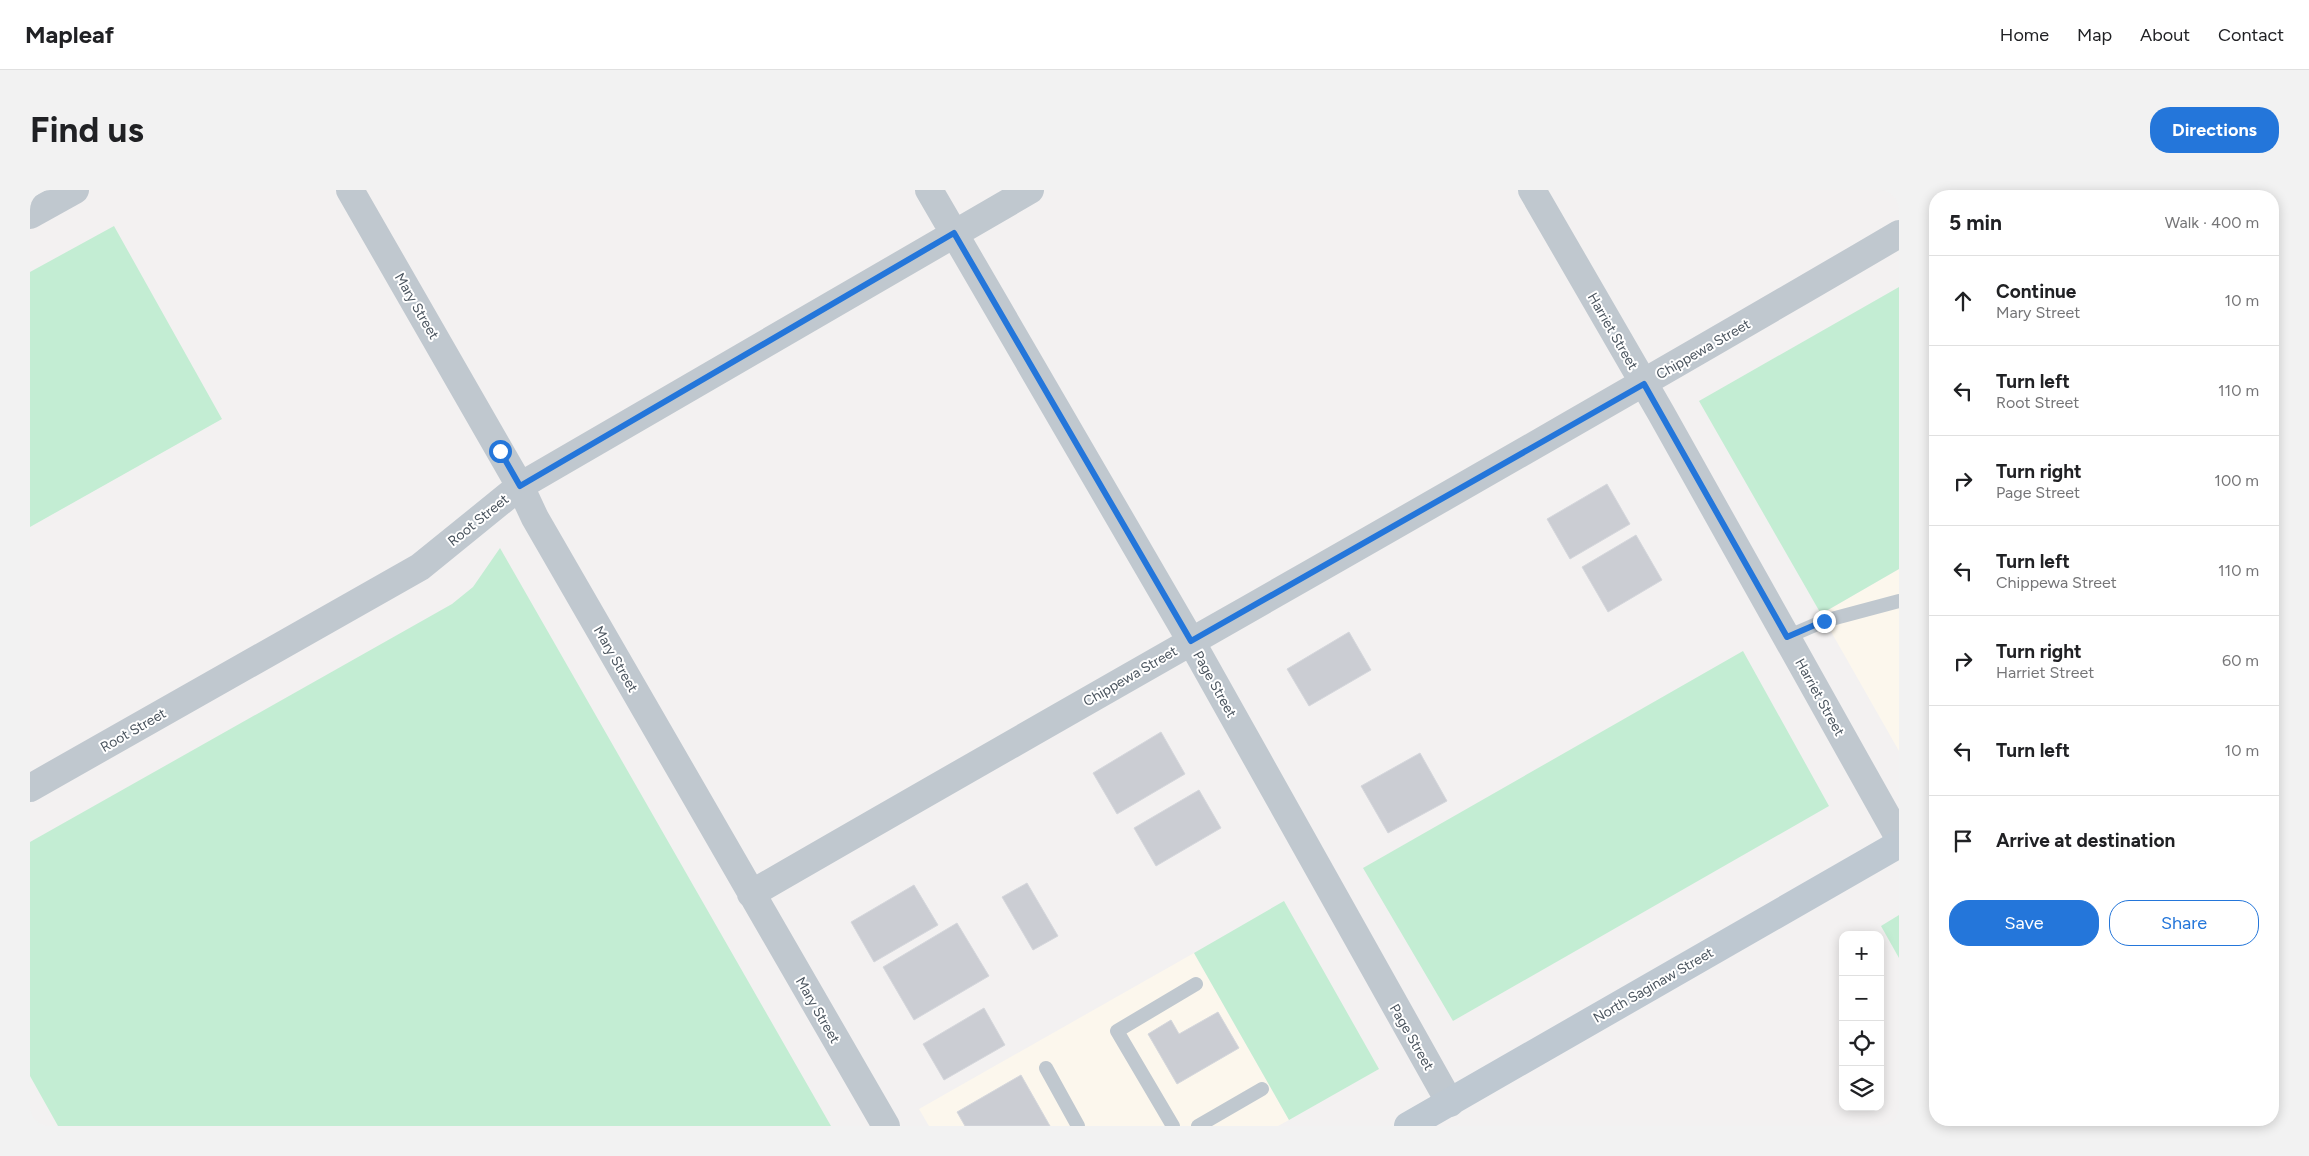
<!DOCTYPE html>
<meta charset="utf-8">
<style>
:root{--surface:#fff;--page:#f2f2f2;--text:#202124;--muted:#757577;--line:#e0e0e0;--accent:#2476da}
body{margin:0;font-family:Figtree,sans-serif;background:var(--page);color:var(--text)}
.controls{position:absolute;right:15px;bottom:15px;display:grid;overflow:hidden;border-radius:10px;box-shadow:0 2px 12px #0003}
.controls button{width:45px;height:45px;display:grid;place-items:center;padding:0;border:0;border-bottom:1px solid var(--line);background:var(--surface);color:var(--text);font:25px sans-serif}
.stop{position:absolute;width:15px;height:15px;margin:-11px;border:4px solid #2476da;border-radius:50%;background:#fff}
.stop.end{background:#2476da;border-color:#fff;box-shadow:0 1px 5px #0008}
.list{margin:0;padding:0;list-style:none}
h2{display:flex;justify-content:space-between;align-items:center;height:65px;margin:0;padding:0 20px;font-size:21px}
h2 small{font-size:16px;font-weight:400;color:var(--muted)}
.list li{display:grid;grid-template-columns:32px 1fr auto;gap:15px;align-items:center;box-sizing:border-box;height:90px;padding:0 20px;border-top:1px solid var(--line)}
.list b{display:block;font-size:19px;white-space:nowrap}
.list p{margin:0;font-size:16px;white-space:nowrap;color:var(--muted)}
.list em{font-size:16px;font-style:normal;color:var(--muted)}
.actions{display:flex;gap:10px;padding:15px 20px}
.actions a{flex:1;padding:11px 0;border:1px solid var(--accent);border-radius:20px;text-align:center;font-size:18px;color:var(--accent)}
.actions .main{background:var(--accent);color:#fff}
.icon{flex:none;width:28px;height:28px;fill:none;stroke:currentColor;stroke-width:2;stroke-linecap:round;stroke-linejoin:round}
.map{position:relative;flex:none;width:1869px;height:936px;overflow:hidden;border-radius:20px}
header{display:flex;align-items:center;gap:30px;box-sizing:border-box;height:70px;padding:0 25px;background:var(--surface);border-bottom:1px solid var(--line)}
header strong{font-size:24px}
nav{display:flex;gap:28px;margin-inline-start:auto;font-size:18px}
.intro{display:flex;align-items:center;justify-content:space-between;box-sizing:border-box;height:120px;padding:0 30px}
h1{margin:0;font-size:35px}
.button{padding:12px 22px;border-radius:20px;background:var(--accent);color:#fff;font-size:18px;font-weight:700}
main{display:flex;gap:30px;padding:0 30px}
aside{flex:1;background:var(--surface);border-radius:20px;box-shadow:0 2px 12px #0003}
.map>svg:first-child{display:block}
</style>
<header>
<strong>Mapleaf</strong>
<nav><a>Home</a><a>Map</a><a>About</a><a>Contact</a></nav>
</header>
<div class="intro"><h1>Find us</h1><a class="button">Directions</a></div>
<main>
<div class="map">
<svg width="1869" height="936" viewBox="0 0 1869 936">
<rect width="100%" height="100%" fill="#f3f1f1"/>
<path fill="#fcf7ed" d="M 1869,379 L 1869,561 L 1791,424 Z
M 1164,763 L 1259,930 L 1248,936 L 899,936 L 889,919 Z"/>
<path fill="#c3edd3" d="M 84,36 L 192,229 L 0,337 L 0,82 Z
M 1869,97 L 1869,379 L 1791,424 L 1669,211 Z
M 470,358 L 801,936 L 28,936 L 0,886 L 0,652 L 422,414 L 443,397 Z
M 1713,461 L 1799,616 L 1423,831 L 1333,678 Z
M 1254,711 L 1349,879 L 1259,930 L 1164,763 Z
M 1869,725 L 1869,768 L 1851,736 Z"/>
<path fill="#cbcdd3" stroke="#d5d7dc" d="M 1577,294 L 1600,334 L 1540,369 L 1517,329 Z
M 1606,345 L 1632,390 L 1578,422 L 1552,377 Z
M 1319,442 L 1341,480 L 1279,516 L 1257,479 Z
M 1131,542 L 1155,584 L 1087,624 L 1063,583 Z
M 1390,563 L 1417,611 L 1358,643 L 1331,596 Z
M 1169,600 L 1191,638 L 1126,676 L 1104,638 Z
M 997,693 L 1028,746 L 1003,760 L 972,707 Z
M 884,695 L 908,735 L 844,772 L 821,732 Z
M 927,733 L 959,786 L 884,830 L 853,777 Z
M 954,818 L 975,855 L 914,890 L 893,854 Z
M 1188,822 L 1209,858 L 1147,894 L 1118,844 L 1141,830 L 1149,844 Z
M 991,885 L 1020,936 L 935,936 L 927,922 Z"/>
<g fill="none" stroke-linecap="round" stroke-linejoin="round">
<path stroke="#c0c8cf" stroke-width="14" d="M 1757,447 L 1794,431 L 1869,411
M 1016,878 L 1048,936
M 1143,936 L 1087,841 L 1166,794
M 1168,936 L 1232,899"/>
<path stroke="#c0c8cf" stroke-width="28" d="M 320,0 L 490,296 L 505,328 L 856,936
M 899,0 L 1161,451 L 1420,913
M 1502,0 L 1631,223 L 1869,648
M 0,25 L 45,0
M 0,598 L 390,377 L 490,296 L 1000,0
M 721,704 C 1103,483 1488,268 1869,44"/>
<path stroke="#bec8d1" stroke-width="28" d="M 1378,936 L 1869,654"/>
</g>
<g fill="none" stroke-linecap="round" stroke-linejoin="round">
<path stroke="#2476da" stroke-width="6" d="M 470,261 L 490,296 L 924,43 L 1161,451 L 1614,194 L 1757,447 L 1794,431"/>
</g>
<g text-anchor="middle" stroke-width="4" stroke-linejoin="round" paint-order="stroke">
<g font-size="14" fill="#4a545e" stroke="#fff">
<text transform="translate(387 116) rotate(60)" y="5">Mary Street</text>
<text transform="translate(1583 141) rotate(60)" y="5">Harriet Street</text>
<text transform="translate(1673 159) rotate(-30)" y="5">Chippewa Street</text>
<text transform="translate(448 330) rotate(-39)" y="5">Root Street</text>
<text transform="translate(586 469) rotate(60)" y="5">Mary Street</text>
<text transform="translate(1100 486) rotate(-30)" y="5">Chippewa Street</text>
<text transform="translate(1185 494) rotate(61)" y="5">Page Street</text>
<text transform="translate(1790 507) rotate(61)" y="5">Harriet Street</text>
<text transform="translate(103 540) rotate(-30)" y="5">Root Street</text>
<text transform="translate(1623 795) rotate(-30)" y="5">North Saginaw Street</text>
<text transform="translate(788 820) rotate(60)" y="5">Mary Street</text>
<text transform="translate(1382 847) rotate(60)" y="5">Page Street</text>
</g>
</g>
</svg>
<div class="controls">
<button>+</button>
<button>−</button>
<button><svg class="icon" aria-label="locate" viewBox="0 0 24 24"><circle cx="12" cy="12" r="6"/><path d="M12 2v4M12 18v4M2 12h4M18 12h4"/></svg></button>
<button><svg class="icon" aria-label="layers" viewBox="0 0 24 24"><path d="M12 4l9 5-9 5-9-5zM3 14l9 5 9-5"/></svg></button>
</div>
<div class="stop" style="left:470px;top:261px"></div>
<div class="stop end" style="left:1794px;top:431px"></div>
</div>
<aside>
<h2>5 min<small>Walk · 400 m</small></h2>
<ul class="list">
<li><svg class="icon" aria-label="ahead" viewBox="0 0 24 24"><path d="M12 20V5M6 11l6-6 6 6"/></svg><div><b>Continue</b><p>Mary Street</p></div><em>10 m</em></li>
<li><svg class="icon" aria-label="left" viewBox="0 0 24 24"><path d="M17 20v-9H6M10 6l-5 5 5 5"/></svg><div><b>Turn left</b><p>Root Street</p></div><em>110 m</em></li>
<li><svg class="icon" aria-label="right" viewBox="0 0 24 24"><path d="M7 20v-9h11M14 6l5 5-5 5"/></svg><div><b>Turn right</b><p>Page Street</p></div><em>100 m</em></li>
<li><svg class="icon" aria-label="left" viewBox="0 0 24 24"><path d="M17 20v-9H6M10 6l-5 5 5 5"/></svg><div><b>Turn left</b><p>Chippewa Street</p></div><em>110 m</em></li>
<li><svg class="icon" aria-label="right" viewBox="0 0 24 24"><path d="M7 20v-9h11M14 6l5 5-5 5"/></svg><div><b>Turn right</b><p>Harriet Street</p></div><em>60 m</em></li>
<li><svg class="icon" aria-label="left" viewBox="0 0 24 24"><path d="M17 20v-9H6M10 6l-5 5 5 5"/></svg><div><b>Turn left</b></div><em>10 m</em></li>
<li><svg class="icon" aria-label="arrive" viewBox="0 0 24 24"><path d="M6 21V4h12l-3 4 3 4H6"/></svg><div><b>Arrive at destination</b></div></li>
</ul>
<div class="actions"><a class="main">Save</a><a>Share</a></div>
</aside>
</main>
